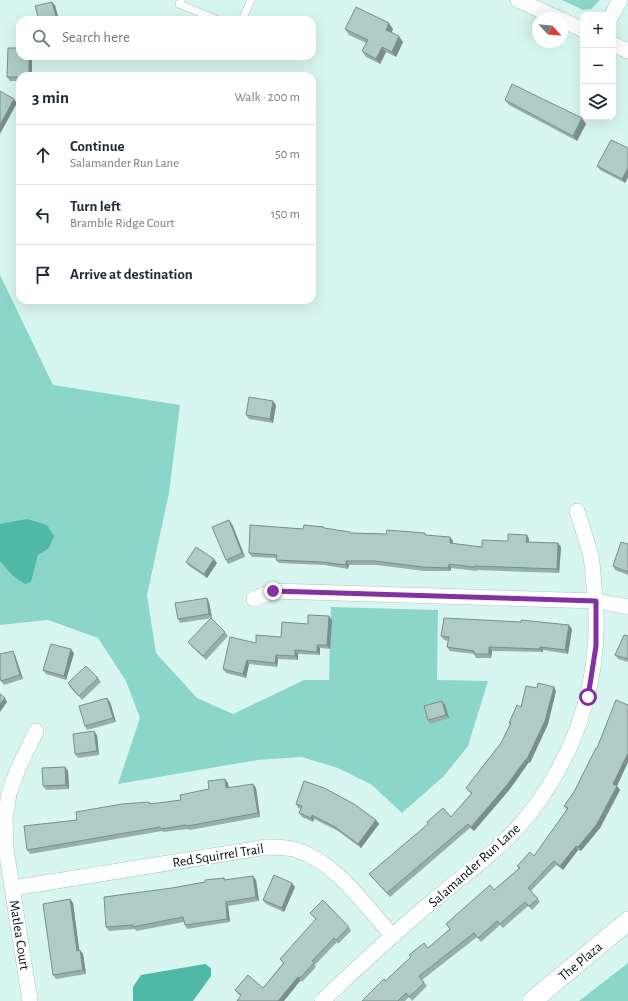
<!DOCTYPE html>
<meta charset="utf-8">
<style>
:root{--surface:#fff;--page:#f2f2f3;--text:#1f2937;--muted:#747a83;--line:#e0e1e3}
body{margin:0;font-family:"Alegreya Sans",sans-serif;background:var(--page);color:var(--text)}
.controls{position:absolute;right:12px;top:12px;display:grid;overflow:hidden;border-radius:8px;box-shadow:0 4px 16px #0002}
.controls button{width:36px;height:36px;display:grid;place-items:center;padding:0;border:0;border-bottom:1px solid var(--line);background:var(--surface);color:var(--text);font:20px sans-serif}
.compass{position:absolute;left:532px;top:12px;width:36px;height:36px;border-radius:50%;background:var(--surface);box-shadow:0 4px 16px #0002;rotate:116deg}
.stop{position:absolute;width:12px;height:12px;margin:-9px;border:3px solid #8331a0;border-radius:50%;background:#fff}
.stop.end{background:#8331a0;border-color:#fff;box-shadow:0 1px 4px #0008}
.list{margin:0;padding:0;list-style:none}
h2{display:flex;justify-content:space-between;align-items:center;height:52px;margin:0;padding:0 16px;font-size:17px}
h2 small{font-size:13px;font-weight:400;color:var(--muted)}
.list li{display:grid;grid-template-columns:26px 1fr auto;gap:12px;align-items:center;box-sizing:border-box;height:60px;padding:0 16px;border-top:1px solid var(--line)}
.list b{display:block;font-size:15px;white-space:nowrap}
.list p{margin:0;font-size:13px;white-space:nowrap;color:var(--muted)}
.list em{font-size:13px;font-style:normal;color:var(--muted)}
.icon{flex:none;width:22px;height:22px;fill:none;stroke:currentColor;stroke-width:2;stroke-linecap:round;stroke-linejoin:round}
.map{position:relative;flex:none;width:628px;height:1001px;overflow:hidden}
.search{position:absolute;background:var(--surface);box-shadow:0 4px 16px #0002;left:16px;top:16px;width:300px;height:44px;display:flex;align-items:center;gap:10px;box-sizing:border-box;padding:0 14px;border-radius:12px;color:var(--muted);font-size:15px}
.panel{position:absolute;background:var(--surface);box-shadow:0 4px 16px #0002;left:16px;top:72px;width:300px;height:232px;border-radius:12px}
.map>svg:first-child{display:block}
</style>
<div class="map">
<svg width="628" height="1001" viewBox="0 0 628 1001">
<rect width="100%" height="100%" fill="#d8f6f0"/>
<path fill="#8bd6c8" d="M 562,0 L 600,0 L 591,9 L 583,10 Z
M 0,275 L 53,385 L 180,405 L 169,493 L 147,595 L 156,653 L 197,698 L 233,714 L 304,680 L 329,680 L 331,607 L 438,610 L 437,680 L 488,681 L 468,746 L 444,776 L 402,813 L 372,785 L 338,768 L 302,757 L 257,760 L 118,784 L 140,718 L 126,681 L 98,638 L 48,620 L 0,625 Z
M 628,963 L 628,1001 L 579,1001 Z"/>
<path fill="#4fb8a7" d="M 27,519 L 47,525 L 54,536 L 49,548 L 38,555 L 31,582 L 25,584 L 12,575 L 0,561 L 0,524 Z
M 205,964 L 211,968 L 211,976 L 193,1001 L 133,1001 L 133,987 L 141,975 Z"/>
<g fill="none" stroke-linecap="round" stroke-linejoin="round">
<defs>
<path id="service" d="M 181,0 L 179,4 L 218,20
M 242,20 L 251,0"/>
<path id="minor" d="M 518,0 L 557,18
M 612,15 L 620,0
M 562,20 L 583,30
M 613,44 L 628,51
M 254,599 L 273,591 L 596,601 L 628,607
M 13,888 L 267,847 C 277,848 288,847 297,850 C 338,864 364,905 392,935
M 30,1001 L 6,849 L 5,820 L 9,793 L 18,769 L 36,731
M 322,1001 C 358,967 395,932 434,900 C 466,873 504,847 530,813 C 580,748 604,669 594,587 C 593,577 593,567 591,557 C 587,541 582,526 577,511"/>
<path id="tertiary" d="M 532,1001 L 628,921"/>
</defs>
<use href="#service" stroke="#a9c7c1" stroke-width="8"/>
<use href="#minor" stroke="#a9c7c1" stroke-width="16"/>
<use href="#tertiary" stroke="#a9c7c1" stroke-width="20"/>
<use href="#service" stroke="#fff" stroke-width="7"/>
<use href="#minor" stroke="#fff" stroke-width="15"/>
<use href="#tertiary" stroke="#fff" stroke-width="19"/>
</g>
<path fill="#96afa9" d="M 345,29 L 393,29 L 392,32 L 403,42 L 396,57 L 386,52 L 380,64 L 366,57 L 362,51 L 366,43 L 349,35 Z
M 32,56 L 32,76 L 20,76 L 20,81 L 10,81 L 7,77 Z
M 505,100 L 586,124 L 577,141 L 509,105 Z
M 628,148 L 628,177 L 625,183 L 600,170 L 597,166 Z
M 276,405 L 273,423 L 249,419 L 246,415 Z
M 232,524 L 245,557 L 228,564 L 226,560 Z
M 324,527 L 325,528 L 351,533 L 386,534 L 425,533 L 427,536 L 450,537 L 453,541 L 453,544 L 482,547 L 508,541 L 527,535 L 529,539 L 529,542 L 561,547 L 559,573 L 477,570 L 477,571 L 451,568 L 451,571 L 424,571 L 377,565 L 349,565 L 348,569 L 324,565 L 279,563 L 276,560 L 277,558 L 252,557 L 249,553 L 303,529 Z
M 628,544 L 628,575 L 615,570 L 613,566 Z
M 186,562 L 217,563 L 207,578 L 189,566 Z
M 209,602 L 212,618 L 180,623 L 178,619 Z
M 332,620 L 330,649 L 320,648 L 320,655 L 298,654 L 298,660 L 278,659 L 277,667 L 249,664 L 246,678 L 226,673 L 223,669 L 256,643 L 281,637 L 308,624 Z
M 572,629 L 568,654 L 543,650 L 543,652 L 492,651 L 491,658 L 476,658 L 474,654 L 450,651 L 447,647 L 448,641 L 444,640 L 441,636 Z
M 225,632 L 228,636 L 206,660 L 191,646 L 188,642 Z
M 628,636 L 628,662 L 618,659 L 615,655 Z
M 74,653 L 66,680 L 46,674 L 43,670 Z
M 15,655 L 23,679 L 4,685 L 1,681 Z
M 98,678 L 101,682 L 82,700 L 70,687 L 68,683 Z
M 537,688 L 556,691 L 548,724 L 530,763 L 529,762 L 510,789 L 474,831 L 470,828 L 390,897 L 369,874 L 451,817 L 471,794 L 466,788 L 501,743 L 510,724 L 509,723 L 521,707 Z
M 442,701 L 445,705 L 449,718 L 430,724 L 428,720 Z
M 110,702 L 116,722 L 87,730 L 85,726 Z
M 628,705 L 628,762 L 617,786 L 620,790 L 600,828 L 581,851 L 578,850 L 563,870 L 556,865 L 531,891 L 540,902 L 532,910 L 528,906 L 503,928 L 500,925 L 481,942 L 477,937 L 422,980 L 427,986 L 412,1001 L 409,997 L 405,1001 L 362,1001 L 385,981 L 428,948 L 450,929 L 446,924 L 494,890 L 519,868 L 517,866 L 534,856 L 567,810 L 564,806 L 574,792 L 597,748 Z
M 97,735 L 99,755 L 78,758 L 75,754 Z
M 65,767 L 68,771 L 69,789 L 46,790 L 43,786 Z
M 225,779 L 228,783 L 229,788 L 253,784 L 256,788 L 260,817 L 190,830 L 188,829 L 163,832 L 162,831 L 30,854 L 27,850 L 77,820 L 149,802 L 151,804 L 181,800 L 209,789 Z
M 296,804 L 376,820 L 379,824 L 361,848 L 338,831 L 314,819 L 313,822 L 302,817 L 299,813 L 301,809 L 298,808 Z
M 224,878 L 225,880 L 256,880 L 259,901 L 228,906 L 230,922 L 187,929 L 185,925 L 184,922 L 136,931 L 135,929 L 109,931 L 106,927 L 172,888 Z
M 295,887 L 284,912 L 266,904 L 263,900 Z
M 70,899 L 73,903 L 79,950 L 83,954 L 86,974 L 56,979 L 53,975 Z
M 310,913 L 349,927 L 351,931 L 338,944 L 337,942 L 315,965 L 316,967 L 302,982 L 301,980 L 241,996 L 238,994 L 235,990 L 263,988 L 283,963 L 280,959 L 316,920 Z"/>
<path fill="#7a8e8a" d="M 52,2 L 55,5 L 59,20 L 57,20 Z
M 389,23 L 393,29 L 390,35 L 386,30 Z
M 399,36 L 403,42 L 396,57 L 392,52 Z
M 382,47 L 386,52 L 380,64 L 376,59 Z
M 29,56 L 32,56 L 32,76 L 29,76 Z
M 14,99 L 17,103 L 0,134 L 0,125 Z
M 582,118 L 586,124 L 577,141 L 573,136 Z
M 628,168 L 628,177 L 625,183 L 622,179 Z
M 273,401 L 276,405 L 273,423 L 270,419 Z
M 229,520 L 232,524 L 245,557 L 242,553 Z
M 527,535 L 529,539 L 529,545 L 526,542 Z
M 450,537 L 453,541 L 453,547 L 450,543 Z
M 558,543 L 561,547 L 559,573 L 557,569 Z
M 214,559 L 217,563 L 207,578 L 204,574 Z
M 346,561 L 349,565 L 348,569 L 346,565 Z
M 449,564 L 451,568 L 451,571 L 448,568 Z
M 207,598 L 209,602 L 212,618 L 209,614 Z
M 329,616 L 332,620 L 330,649 L 327,645 Z
M 569,625 L 572,629 L 568,654 L 565,650 Z
M 317,645 L 320,648 L 320,655 L 317,652 Z
M 489,647 L 492,651 L 491,658 L 489,654 Z
M 540,647 L 543,650 L 543,652 L 540,649 Z
M 71,649 L 74,653 L 66,680 L 64,676 Z
M 295,650 L 298,654 L 298,660 L 295,656 Z
M 13,651 L 15,655 L 23,679 L 20,675 Z
M 276,655 L 278,659 L 277,667 L 275,663 Z
M 247,660 L 249,664 L 246,678 L 243,674 Z
M 554,687 L 556,691 L 548,724 L 530,763 L 527,759 Z
M 5,698 L 7,702 L 0,712 L 0,704 Z
M 107,698 L 110,702 L 116,722 L 113,718 Z
M 442,701 L 445,705 L 449,718 L 446,715 Z
M 94,731 L 97,735 L 99,755 L 97,751 Z
M 628,753 L 628,762 L 616,788 L 613,784 Z
M 526,759 L 529,762 L 510,789 L 474,831 L 471,827 Z
M 65,767 L 68,771 L 69,789 L 66,785 Z
M 225,779 L 228,783 L 229,792 L 226,788 Z
M 253,784 L 256,788 L 260,817 L 258,813 Z
M 617,786 L 620,790 L 600,828 L 581,851 L 578,847 Z
M 312,815 L 314,819 L 313,822 L 311,818 Z
M 376,820 L 379,824 L 361,848 L 358,844 Z
M 576,846 L 578,850 L 563,870 L 560,866 Z
M 253,876 L 256,880 L 259,901 L 256,897 Z
M 292,883 L 295,887 L 284,912 L 282,908 Z
M 70,899 L 73,903 L 80,955 L 77,951 Z
M 226,902 L 228,906 L 230,922 L 227,919 Z
M 80,950 L 83,954 L 86,974 L 83,970 Z
M 298,977 L 301,980 L 284,1001 L 278,1001 Z"/>
<path fill="#aecbc5" stroke="#7a8e8a" d="M 52,2 L 57,20 L 39,20 L 35,6 Z
M 356,7 L 389,23 L 386,30 L 399,36 L 392,52 L 382,47 L 376,59 L 362,51 L 368,40 L 345,29 Z
M 8,48 L 20,48 L 20,56 L 29,56 L 29,76 L 20,76 L 20,77 L 7,77 Z
M 512,84 L 582,118 L 573,136 L 505,100 Z
M 0,91 L 14,99 L 0,125 Z
M 611,140 L 628,148 L 628,168 L 622,179 L 597,166 Z
M 249,397 L 273,401 L 270,419 L 246,415 Z
M 229,520 L 242,553 L 226,560 L 212,527 Z
M 250,525 L 303,529 L 304,525 L 324,527 L 324,528 L 350,532 L 350,533 L 386,534 L 387,530 L 425,533 L 425,535 L 450,537 L 450,543 L 482,547 L 482,540 L 508,541 L 508,534 L 527,535 L 526,542 L 558,543 L 557,569 L 474,566 L 474,567 L 449,564 L 448,568 L 422,567 L 375,561 L 346,561 L 346,565 L 321,562 L 276,560 L 277,555 L 249,553 Z
M 621,542 L 628,544 L 628,572 L 613,566 Z
M 196,547 L 214,559 L 204,574 L 186,562 Z
M 207,598 L 209,614 L 178,619 L 175,603 Z
M 308,615 L 329,616 L 327,645 L 317,645 L 317,652 L 295,650 L 295,656 L 276,655 L 275,663 L 247,660 L 243,674 L 223,669 L 230,637 L 256,643 L 256,635 L 281,637 L 282,622 L 308,624 Z
M 211,618 L 225,632 L 203,656 L 188,642 Z
M 444,618 L 521,622 L 521,620 L 569,625 L 565,650 L 540,647 L 540,649 L 489,647 L 489,654 L 474,654 L 474,651 L 447,647 L 449,637 L 441,636 Z
M 624,635 L 628,636 L 628,659 L 615,655 Z
M 51,644 L 71,649 L 64,676 L 43,670 Z
M 13,651 L 20,675 L 1,681 L 0,677 L 0,654 Z
M 86,666 L 98,678 L 79,696 L 68,683 Z
M 538,683 L 554,687 L 545,721 L 527,759 L 526,759 L 507,785 L 471,827 L 468,824 L 387,893 L 369,874 L 428,824 L 427,822 L 443,808 L 451,817 L 472,793 L 466,788 L 501,743 L 511,723 L 509,723 L 517,705 L 521,707 L 526,686 L 537,688 Z
M 0,694 L 5,698 L 0,704 Z
M 107,698 L 113,718 L 85,726 L 79,706 Z
M 616,700 L 628,705 L 628,753 L 613,784 L 617,786 L 597,824 L 578,847 L 576,846 L 560,866 L 554,861 L 528,888 L 538,899 L 529,906 L 525,902 L 500,924 L 497,921 L 478,938 L 474,933 L 419,976 L 424,983 L 409,997 L 406,993 L 398,1001 L 362,1001 L 384,979 L 385,981 L 411,957 L 409,955 L 424,943 L 428,948 L 450,929 L 446,924 L 490,885 L 494,890 L 520,868 L 517,866 L 530,852 L 534,856 L 568,808 L 564,806 L 574,792 L 596,748 L 597,748 Z
M 442,701 L 446,715 L 428,720 L 424,706 Z
M 94,731 L 97,751 L 75,754 L 73,734 Z
M 65,767 L 66,785 L 43,786 L 42,768 Z
M 225,779 L 226,788 L 253,784 L 258,813 L 187,826 L 186,825 L 161,829 L 160,827 L 27,850 L 24,826 L 77,820 L 76,812 L 122,804 L 149,802 L 150,804 L 181,800 L 180,795 L 209,789 L 208,781 Z
M 304,781 L 324,788 L 354,804 L 376,820 L 358,844 L 335,827 L 312,815 L 311,818 L 299,813 L 302,806 L 296,804 Z
M 274,875 L 292,883 L 282,908 L 263,900 Z
M 253,876 L 256,897 L 226,902 L 227,919 L 185,925 L 183,917 L 133,927 L 133,925 L 106,927 L 104,897 L 172,888 L 205,882 L 205,880 L 224,878 L 224,880 Z
M 70,899 L 77,951 L 80,950 L 83,970 L 53,975 L 43,904 Z
M 323,900 L 349,927 L 336,940 L 334,938 L 312,961 L 314,963 L 300,978 L 298,977 L 278,1001 L 237,1001 L 241,995 L 235,990 L 248,975 L 263,988 L 284,963 L 280,959 L 316,919 L 310,913 Z"/>
<g fill="none" stroke-linecap="round" stroke-linejoin="round">
<path stroke="#8331a0" stroke-width="5" d="M 273,591 L 596,601 L 596,646 L 588,697"/>
</g>
<g text-anchor="middle" stroke-width="4" stroke-linejoin="round" paint-order="stroke">
<g font-size="14" fill="#050f0d" stroke="#fff">
<text transform="translate(218 855) rotate(-9)" y="5">Red Squirrel Trail</text>
<text transform="translate(474 865) rotate(-42)" y="5">Salamander Run Lane</text>
<text transform="translate(20 935) rotate(81)" y="5">Matlea Court</text>
<text transform="translate(580 961) rotate(-40)" y="5">The Plaza</text>
</g>
</g>
</svg>
<div class="controls">
<button>+</button>
<button>−</button>
<button><svg class="icon" aria-label="layers" viewBox="0 0 24 24"><path d="M12 4l9 5-9 5-9-5zM3 14l9 5 9-5"/></svg></button>
</div>
<svg class="compass" viewBox="-18 -18 36 36"><path d="M0-13l5 13h-10z" fill="#e53935"/><path d="M0 13l5-13h-10z" fill="#747a83"/></svg>
<div class="stop" style="left:588px;top:697px"></div>
<div class="stop end" style="left:273px;top:591px"></div>
<div class="search"><svg class="icon" aria-label="search" viewBox="0 0 24 24"><circle cx="10" cy="10" r="6"/><path d="M15 15l6 6"/></svg>Search here</div>
<section class="panel">
<h2>3 min<small>Walk · 200 m</small></h2>
<ul class="list">
<li><svg class="icon" aria-label="ahead" viewBox="0 0 24 24"><path d="M12 20V5M6 11l6-6 6 6"/></svg><div><b>Continue</b><p>Salamander Run Lane</p></div><em>50 m</em></li>
<li><svg class="icon" aria-label="left" viewBox="0 0 24 24"><path d="M17 20v-9H6M10 6l-5 5 5 5"/></svg><div><b>Turn left</b><p>Bramble Ridge Court</p></div><em>150 m</em></li>
<li><svg class="icon" aria-label="arrive" viewBox="0 0 24 24"><path d="M6 21V4h12l-3 4 3 4H6"/></svg><div><b>Arrive at destination</b></div></li>
</ul>
</section>
</div>
